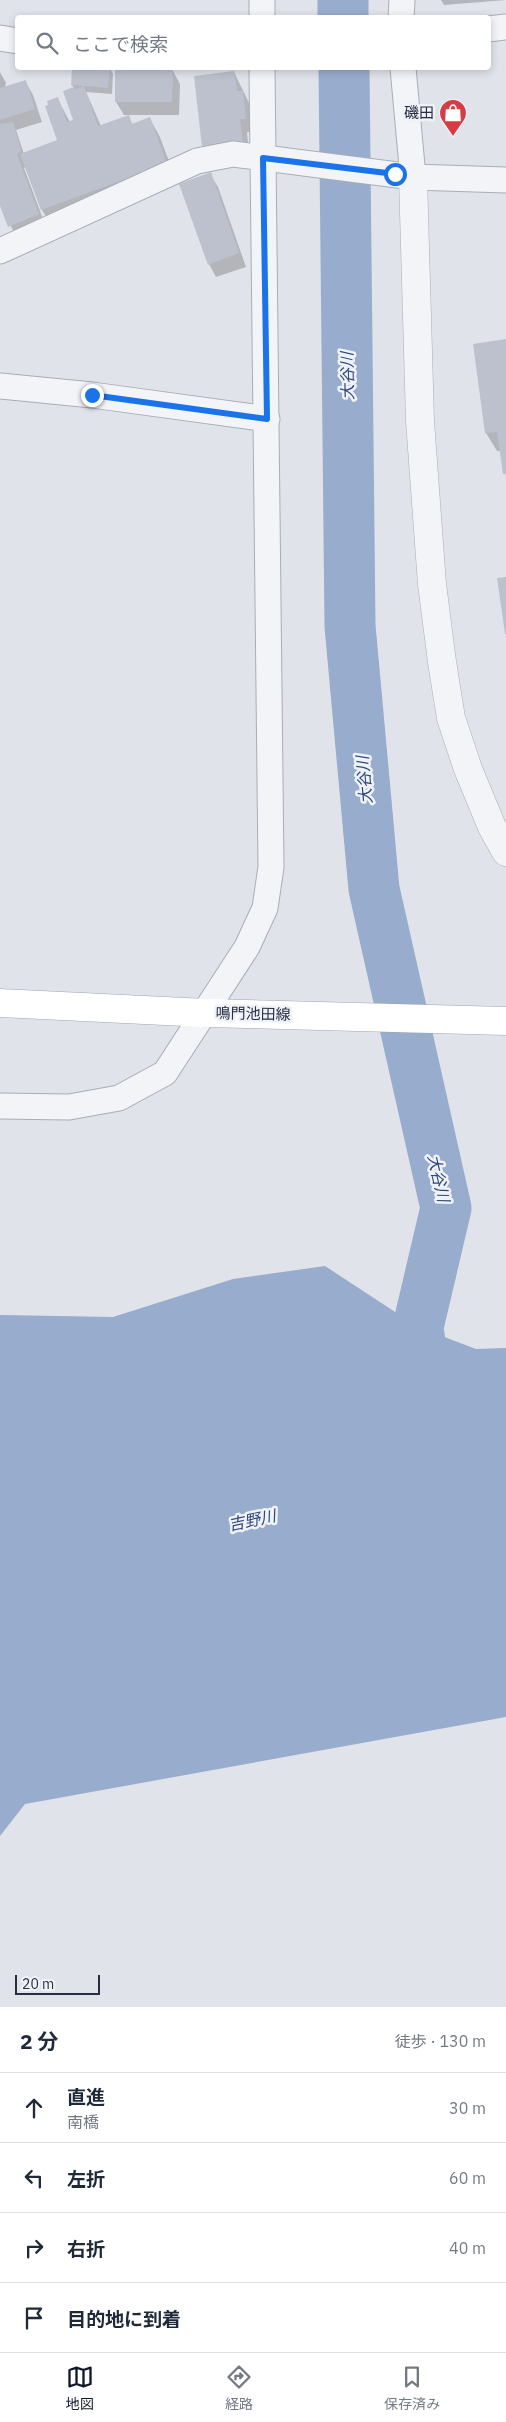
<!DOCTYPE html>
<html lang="ja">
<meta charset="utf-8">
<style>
:root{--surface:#fff;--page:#f6f6f7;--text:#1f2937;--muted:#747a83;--line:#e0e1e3;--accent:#111827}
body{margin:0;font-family:"IBM Plex Sans","Noto Sans JP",sans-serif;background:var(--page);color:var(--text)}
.scale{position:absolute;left:15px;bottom:12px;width:85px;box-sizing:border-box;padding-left:5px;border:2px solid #272e43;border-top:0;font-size:14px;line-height:18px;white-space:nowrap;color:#272e43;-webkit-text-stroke:4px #eff2f7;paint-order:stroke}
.stop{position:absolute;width:15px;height:15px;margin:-11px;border:4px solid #1a73e8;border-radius:50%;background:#fff}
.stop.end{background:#1a73e8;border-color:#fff;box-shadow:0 1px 5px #0008}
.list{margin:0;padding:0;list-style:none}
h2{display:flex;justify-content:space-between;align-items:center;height:65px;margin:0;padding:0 20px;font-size:21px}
h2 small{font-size:16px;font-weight:400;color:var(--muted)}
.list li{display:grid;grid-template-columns:32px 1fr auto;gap:15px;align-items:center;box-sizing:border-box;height:70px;padding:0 20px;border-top:1px solid var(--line)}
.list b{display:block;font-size:19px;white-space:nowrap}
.list p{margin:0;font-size:16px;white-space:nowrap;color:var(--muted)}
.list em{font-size:16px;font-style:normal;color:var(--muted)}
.icon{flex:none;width:28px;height:28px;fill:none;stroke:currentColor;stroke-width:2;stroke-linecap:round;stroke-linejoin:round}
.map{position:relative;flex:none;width:506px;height:2007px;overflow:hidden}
.search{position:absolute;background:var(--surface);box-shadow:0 2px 8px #0003;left:15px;right:15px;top:15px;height:55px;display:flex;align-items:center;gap:12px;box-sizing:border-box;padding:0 18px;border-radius:5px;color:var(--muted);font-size:19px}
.sheet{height:345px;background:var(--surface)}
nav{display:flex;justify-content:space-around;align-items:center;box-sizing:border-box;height:70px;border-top:1px solid var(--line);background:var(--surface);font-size:14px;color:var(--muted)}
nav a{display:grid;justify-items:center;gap:2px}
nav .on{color:var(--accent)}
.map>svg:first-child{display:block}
</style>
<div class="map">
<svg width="506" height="2007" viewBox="0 0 506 2007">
<rect width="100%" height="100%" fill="#e0e3ea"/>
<path fill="#98accd" d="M 325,1266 L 418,1327 L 476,1349 L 506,1348 L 506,1717 L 25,1804 L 0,1836 L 0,1315 L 113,1317 L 233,1279 Z"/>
<path fill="#0003" d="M 441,0 L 506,0 L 444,5 Z
M 73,68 L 110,68 L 113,74 L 112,94 L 86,92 L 101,126 L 128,116 L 133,125 L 150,119 L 160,137 L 177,183 L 53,228 L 42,210 L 26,166 L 24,168 L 46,227 L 17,239 L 0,203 L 0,72 L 6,83 L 5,87 L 25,81 L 33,95 L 42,122 L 16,130 L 24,154 L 59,141 L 57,98 L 70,122 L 75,120 L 74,88 L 72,85 Z
M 173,71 L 180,84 L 179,115 L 124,115 L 116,102 Z
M 234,72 L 250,105 L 253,132 L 247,132 L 249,155 L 211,160 L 204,147 Z
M 210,174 L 218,187 L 246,267 L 216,277 L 209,264 Z
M 506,341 L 506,477 L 501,451 L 497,451 L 486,433 L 474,345 Z"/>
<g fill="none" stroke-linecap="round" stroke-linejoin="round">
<path stroke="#98accd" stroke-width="51" d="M 343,0 L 343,18
M 344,68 L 350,626 L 374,889 L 446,1208 L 418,1327 L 427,1396"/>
</g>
<path fill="#bcc1cd" d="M 72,68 L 110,68 L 108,88 L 71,85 Z
M 115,69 L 173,70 L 172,102 L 115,102 Z
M 234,71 L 237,91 L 243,91 L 246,119 L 240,119 L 243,142 L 202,147 L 194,76 Z
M 26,80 L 35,109 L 0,120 L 0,88 Z
M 84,86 L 98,126 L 129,115 L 132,124 L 150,117 L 167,164 L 41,210 L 20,154 L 57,140 L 45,106 L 48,105 L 47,101 L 58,97 L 67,122 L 73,120 L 63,91 L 74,87 L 75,89 Z
M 13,122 L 21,151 L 17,154 L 39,214 L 8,227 L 0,206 L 0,124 Z
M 211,172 L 239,253 L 208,265 L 179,184 Z
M 506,339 L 506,474 L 503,474 L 497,432 L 485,433 L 473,344 Z
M 506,577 L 506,634 L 505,634 L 497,578 Z"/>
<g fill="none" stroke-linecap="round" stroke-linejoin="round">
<defs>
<path id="minor" d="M 262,0 L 262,18
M 401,18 L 402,0
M 488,29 L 506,27
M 0,38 L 18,41
M 403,68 L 413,177
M 0,251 L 197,161 L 233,154 L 413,177 L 506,180
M 0,386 L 92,395 L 267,419
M 0,1106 L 69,1107 L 119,1098 L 165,1073 L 247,947 L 265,908 L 271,867 L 262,68"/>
<path id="tertiary" d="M 413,177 L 420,421 L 432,584 L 442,662 L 451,718 L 468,769 L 492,827 L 506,852"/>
<path id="primary" d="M 0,1003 L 206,1013 L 506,1021"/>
</defs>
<use href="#minor" stroke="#a8adb8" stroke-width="27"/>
<use href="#tertiary" stroke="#a8adb8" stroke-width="29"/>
<use href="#primary" stroke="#9ea5b7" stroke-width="29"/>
<use href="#minor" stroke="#f3f4f8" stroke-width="25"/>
<use href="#tertiary" stroke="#f3f4f8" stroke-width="28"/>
<use href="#primary" stroke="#fff" stroke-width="28"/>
</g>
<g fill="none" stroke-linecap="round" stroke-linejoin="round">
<path stroke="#1a73e8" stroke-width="6" d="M 92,395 L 267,419 L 263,158 L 395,174"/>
</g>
<defs>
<symbol id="shop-pin" viewBox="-11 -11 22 30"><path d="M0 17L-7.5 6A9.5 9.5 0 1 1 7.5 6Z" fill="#d83b44" stroke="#eff2f7"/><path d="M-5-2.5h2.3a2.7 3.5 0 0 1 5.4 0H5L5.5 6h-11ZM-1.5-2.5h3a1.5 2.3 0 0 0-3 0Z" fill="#fff"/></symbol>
</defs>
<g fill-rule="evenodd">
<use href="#shop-pin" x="437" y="97" width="32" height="43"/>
</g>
<g text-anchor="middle" stroke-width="5" stroke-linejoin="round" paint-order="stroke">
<g font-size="15" fill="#272e43" stroke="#eff2f7" text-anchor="end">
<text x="434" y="118">磯田</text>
</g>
<g font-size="15" fill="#272e43" stroke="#eff2f7">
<text transform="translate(253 1014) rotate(1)" y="5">鳴門池田線</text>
</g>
<g font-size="16" font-style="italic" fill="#2e487a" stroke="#eff2f7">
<text transform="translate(347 376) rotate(-91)" y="6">大谷川</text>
<text transform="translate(364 780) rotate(-95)" y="6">大谷川</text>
<text transform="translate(439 1178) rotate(77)" y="6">大谷川</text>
<text transform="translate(252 1520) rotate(-12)" y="6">吉野川</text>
</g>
</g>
</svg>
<div class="scale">20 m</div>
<div class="stop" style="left:395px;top:174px"></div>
<div class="stop end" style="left:92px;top:395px"></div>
<div class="search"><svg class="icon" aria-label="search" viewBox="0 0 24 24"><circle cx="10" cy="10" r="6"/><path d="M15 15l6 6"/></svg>ここで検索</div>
</div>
<section class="sheet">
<h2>2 分<small>徒歩 · 130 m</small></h2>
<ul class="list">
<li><svg class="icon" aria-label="ahead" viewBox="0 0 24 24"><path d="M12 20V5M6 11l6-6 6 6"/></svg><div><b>直進</b><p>南橋</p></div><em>30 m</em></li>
<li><svg class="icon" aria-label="left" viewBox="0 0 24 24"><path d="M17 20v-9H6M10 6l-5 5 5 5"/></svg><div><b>左折</b></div><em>60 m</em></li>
<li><svg class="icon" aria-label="right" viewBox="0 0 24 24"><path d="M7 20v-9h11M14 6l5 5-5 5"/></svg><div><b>右折</b></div><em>40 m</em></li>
<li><svg class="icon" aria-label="arrive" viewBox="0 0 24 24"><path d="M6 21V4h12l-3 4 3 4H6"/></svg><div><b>目的地に到着</b></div></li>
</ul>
</section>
<nav>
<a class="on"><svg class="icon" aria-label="map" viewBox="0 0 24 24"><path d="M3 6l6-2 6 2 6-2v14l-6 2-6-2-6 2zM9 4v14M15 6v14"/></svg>地図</a>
<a><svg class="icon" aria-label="directions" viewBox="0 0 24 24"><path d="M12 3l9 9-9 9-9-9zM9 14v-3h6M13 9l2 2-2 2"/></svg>経路</a>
<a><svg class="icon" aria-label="saved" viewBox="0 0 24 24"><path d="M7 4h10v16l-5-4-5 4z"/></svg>保存済み</a>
</nav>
